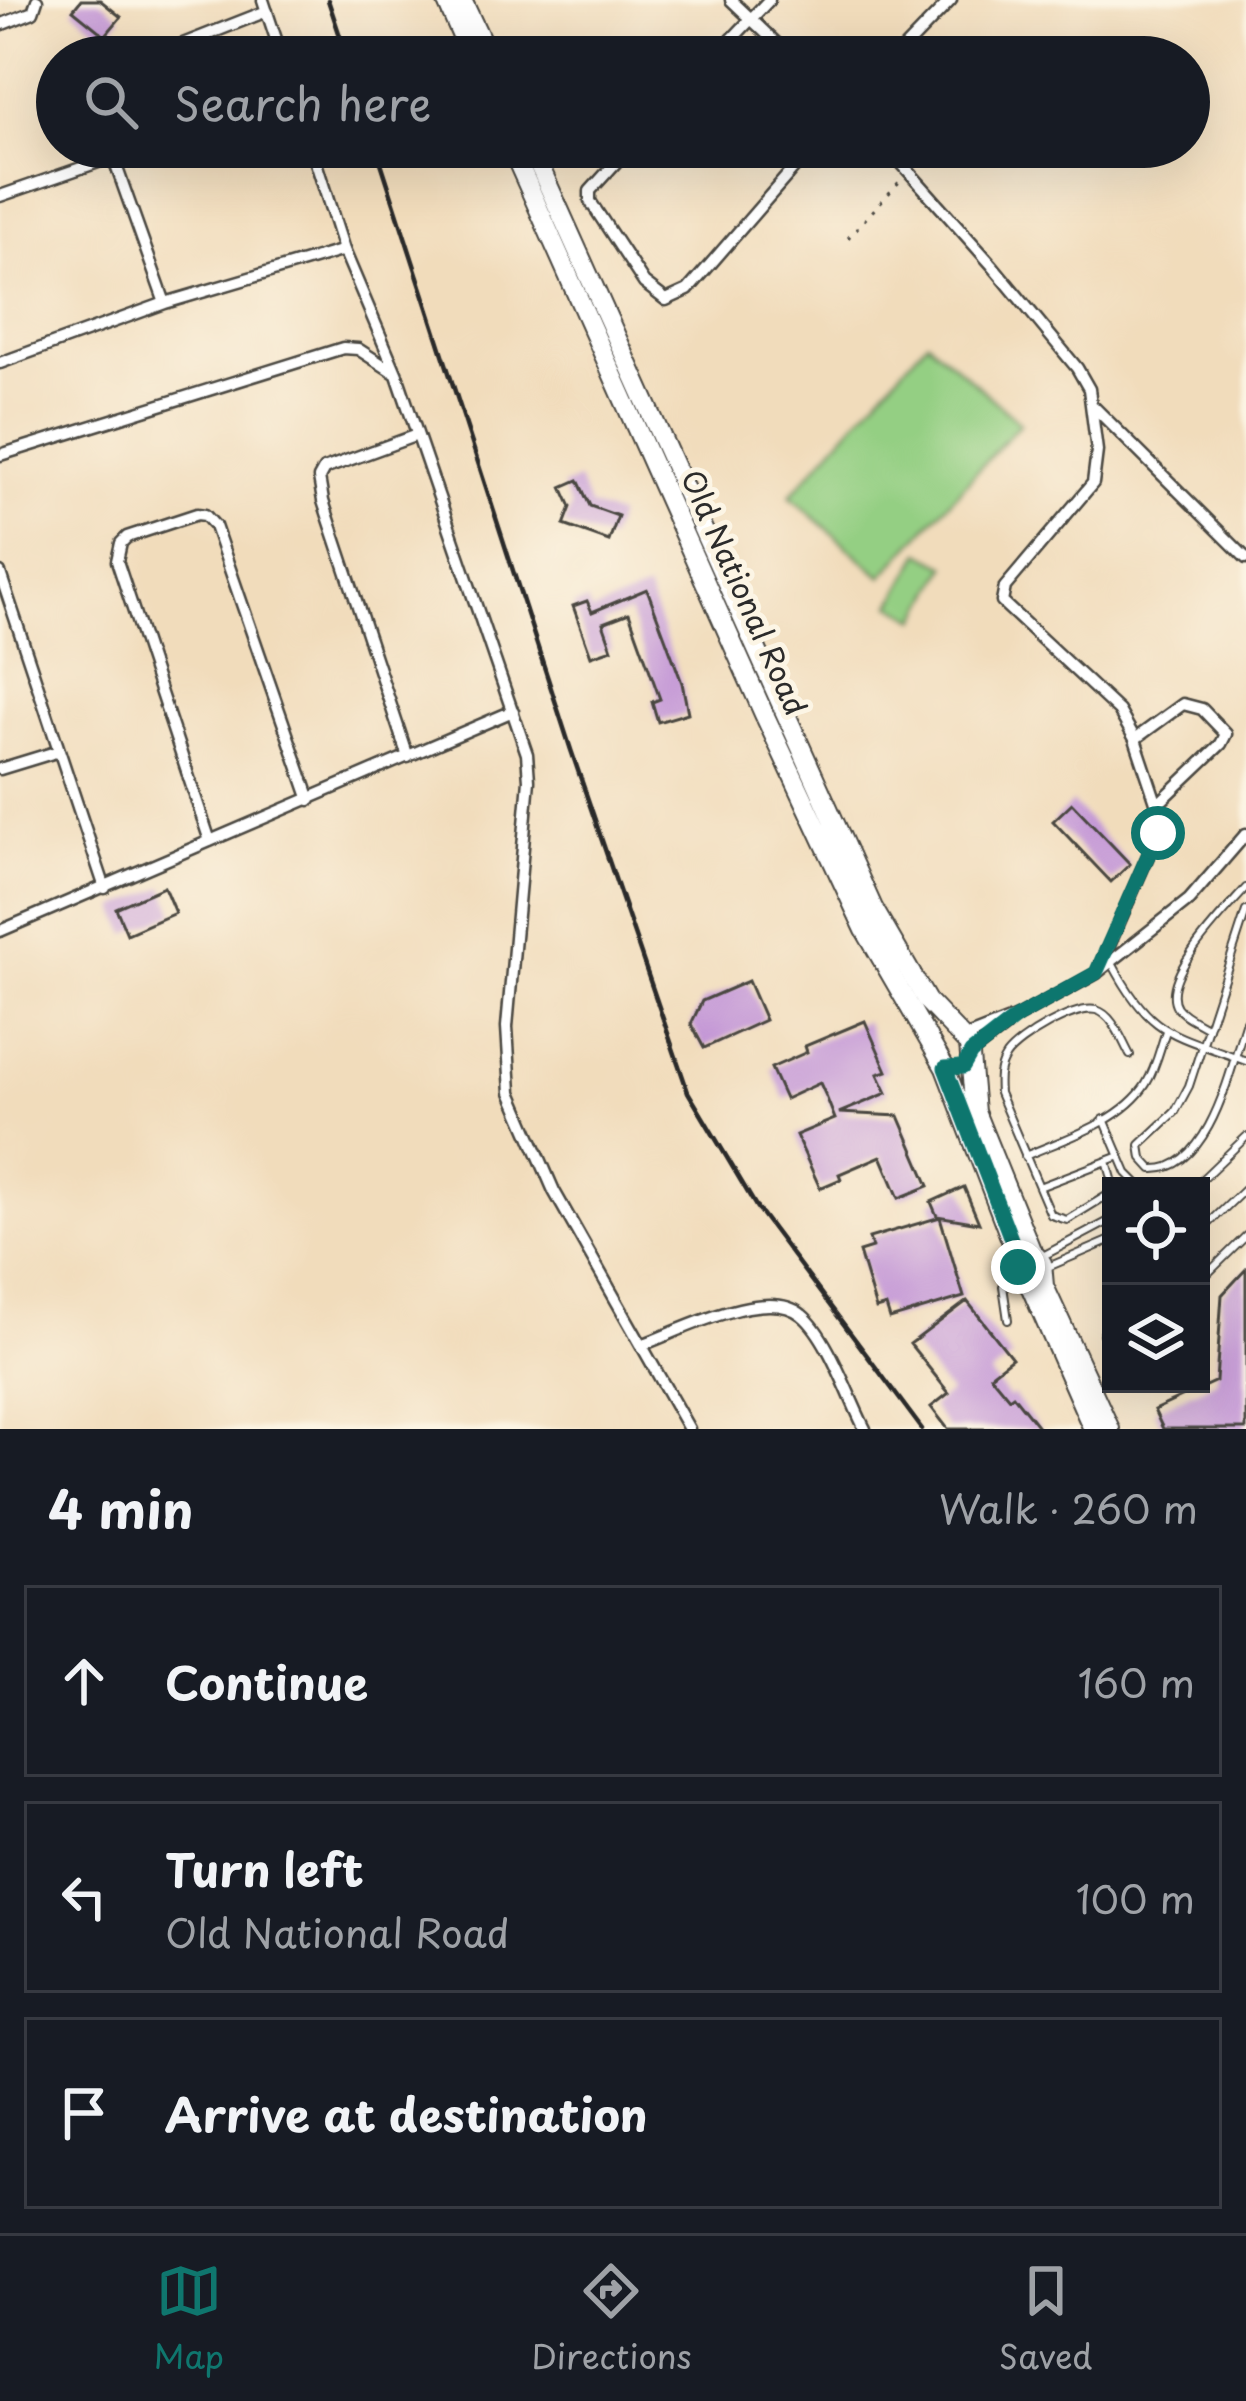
<!DOCTYPE html>
<meta charset="utf-8">
<style>
:root{--surface:#171b24;--page:#242831;--text:#f1f3f6;--muted:#9ea1a6;--line:#363941;--accent:#0f766e}
body{margin:0;font-family:"Playpen Sans",sans-serif;background:var(--page);color:var(--text)}
.controls{position:absolute;right:36px;bottom:36px;display:grid;overflow:hidden;border-radius:0px;box-shadow:0 12px 48px #0002}
.controls button{width:108px;height:108px;display:grid;place-items:center;padding:0;border:0;border-bottom:3px solid var(--line);background:var(--surface);color:var(--text);font:60px sans-serif}
.stop{position:absolute;width:36px;height:36px;margin:-27px;border:9px solid #0f766e;border-radius:50%;background:#fff}
.stop.end{background:#0f766e;border-color:#fff;box-shadow:0 3px 12px #0008}
.list{margin:0;padding:0;list-style:none}
h2{display:flex;justify-content:space-between;align-items:center;height:156px;margin:0;padding:0 48px;font-size:51px}
h2 small{font-size:39px;font-weight:400;color:var(--muted)}
.list li{display:grid;grid-template-columns:78px 1fr auto;gap:36px;align-items:center;box-sizing:border-box;height:192px;margin:0 24px 24px;padding:0 24px;border:3px solid var(--line);border-radius:0px}
.list b{display:block;font-size:45px;white-space:nowrap}
.list p{margin:0;font-size:39px;white-space:nowrap;color:var(--muted)}
.list em{font-size:39px;font-style:normal;color:var(--muted)}
.icon{flex:none;width:66px;height:66px;fill:none;stroke:currentColor;stroke-width:2;stroke-linecap:round;stroke-linejoin:round}
.map{position:relative;flex:none;width:1246px;height:1429px;overflow:hidden}
.search{position:absolute;background:var(--surface);box-shadow:0 12px 48px #0002;left:36px;right:36px;top:36px;height:132px;display:flex;align-items:center;gap:30px;box-sizing:border-box;padding:0 42px;border-radius:66px;color:var(--muted);font-size:45px}
.sheet{height:804px;background:var(--surface)}
nav{display:flex;justify-content:space-around;align-items:center;box-sizing:border-box;height:168px;border-top:3px solid var(--line);background:var(--surface);font-size:33px;color:var(--muted)}
nav a{display:grid;justify-items:center;gap:6px}
nav .on{color:var(--accent)}
.map>svg:first-child{display:block}
</style>
<div class="map">
<svg width="1246" height="1429" viewBox="0 0 1246 1429">
<rect width="100%" height="100%" fill="#fcf5e5"/>
<filter id="ink" filterUnits="userSpaceOnUse"><feTurbulence type="fractalNoise" baseFrequency=".00833" numOctaves="2"/><feDisplacementMap in="SourceGraphic" scale="24" xChannelSelector="R" yChannelSelector="G"/><feConvolveMatrix kernelMatrix="1 2 1 2 8 2 1 2 1" color-interpolation-filters="sRGB"/></filter>
<filter id="wash" filterUnits="userSpaceOnUse"><feTurbulence type="fractalNoise" baseFrequency=".004" numOctaves="4" result="noise"/><feDisplacementMap in="SourceGraphic" scale="48" xChannelSelector="R" yChannelSelector="G"/><feGaussianBlur stdDeviation="2.7" result="paint"/><feColorMatrix in="noise" values="0 0 0 0 0 0 0 0 0 0 0 0 0 0 0 0 0 1.4 0 .05"/><feComposite in="paint" operator="in"/></filter>
<g filter="url(#wash)">
<rect width="100%" height="100%" fill="#f1dcbb"/>
<path fill="#94cf83" stroke="#607d57" stroke-width="3" d="M 927,341 L 1020,423 L 882,577 L 790,496 Z
M 921,552 L 947,566 L 918,619 L 892,605 Z"/>
<g id="blocks">
<path fill="#c193d5" d="M 81,0 L 100,0 L 121,17 L 105,36 L 73,10 Z
M 578,480 L 590,506 L 618,516 L 609,541 L 564,525 L 571,507 L 562,487 Z
M 647,589 L 682,683 L 688,713 L 658,722 L 652,702 L 660,699 L 629,613 L 603,623 L 612,649 L 591,656 L 573,606 L 587,601 L 592,612 Z
M 1072,803 L 1130,864 L 1111,882 L 1053,821 Z
M 164,887 L 175,913 L 127,934 L 116,908 Z
M 748,981 L 765,1020 L 704,1048 L 691,1024 L 702,1001 Z
M 865,1021 L 887,1071 L 878,1074 L 887,1093 L 839,1113 L 899,1116 L 929,1186 L 899,1198 L 881,1156 L 839,1174 L 841,1179 L 820,1188 L 796,1135 L 835,1119 L 826,1096 L 820,1083 L 785,1099 L 771,1068 L 807,1052 L 805,1046 Z
M 964,1187 L 979,1223 L 937,1216 L 931,1202 Z
M 940,1217 L 964,1297 L 890,1319 L 886,1306 L 876,1309 L 859,1252 L 872,1248 L 869,1238 Z
M 1246,1269 L 1246,1429 L 1163,1429 L 1154,1410 L 1216,1381 L 1222,1295 Z
M 967,1301 L 1012,1358 L 990,1375 L 1009,1398 L 1013,1395 L 1040,1429 L 948,1429 L 931,1407 L 949,1393 L 910,1344 Z"/>
</g>
</g>
<g filter="url(#ink)">
<use href="#blocks" fill-opacity="0" stroke="#494641" stroke-width="3"/>
<g fill="none" stroke-linecap="round" stroke-linejoin="round">
<defs>
<path id="service" d="M 1246,911 L 1189,1086 L 1175,1112 L 1140,1145 L 1142,1158 L 1152,1169 C 1211,1172 1232,1062 1246,1021
M 1112,963 C 1151,1037 1172,1033 1246,1061
M 1208,1028 C 1198,1022 1183,1016 1177,1007 C 1158,977 1228,909 1246,888
M 1104,1119 L 1127,1173 L 1140,1186
M 1025,1156 C 1064,1139 1122,1122 1146,1084 C 1156,1068 1160,1048 1166,1031
M 1107,1161 L 1114,1186
M 1195,1186 L 1246,1137
M 1039,1187 L 1120,1156
M 1111,1193 L 1067,1220 L 1051,1215 L 999,1093 C 998,1079 998,1068 1006,1056 C 1018,1039 1075,1005 1096,1010 C 1113,1014 1122,1041 1130,1055
M 1201,1231 L 1246,1188
M 1041,1257 L 1111,1220
M 1048,1267 L 1111,1240
M 1201,1280 L 1246,1236
M 1008,1320 L 1003,1286 L 1014,1277
M 1103,1334 L 1111,1314"/>
<path id="minor" d="M 263,0 L 282,57
M 731,0 L 791,57
M 0,25 L 33,12 L 37,0
M 150,57 L 267,11
M 715,57 L 769,0
M 896,57 L 951,0
M 311,147 L 344,250 L 397,375 L 527,754 L 529,780 L 507,1027 L 511,1092 L 554,1191 L 689,1429
M 630,147 L 590,191 L 590,201 L 644,283 L 666,300 L 688,290 L 812,147
M 887,147 L 992,265 L 1077,368 L 1089,389 L 1097,451 L 1093,483 L 1005,587 L 1002,602 L 1119,711 L 1135,739 L 1157,805 L 1158,833 L 1097,973 L 1017,1017 L 964,1038
M 0,196 L 113,157 L 165,303
M 0,363 L 165,303 L 344,250
M 1094,407 L 1246,558
M 0,455 L 343,348 L 358,349 L 395,373
M 0,573 L 105,888
M 1135,739 L 1183,704 L 1202,709 L 1226,734 L 1221,744 L 1157,805
M 408,757 L 323,501 L 319,478 L 324,469 L 417,435
M 0,769 L 59,751
M 210,841 L 117,561 L 121,543 L 127,537 L 197,514 L 205,515 L 215,526 L 310,800
M 0,931 L 513,711
M 1099,971 L 1189,900 L 1246,834
M 971,1053 L 1005,1027
M 644,1344 C 682,1330 767,1285 802,1315 C 828,1336 849,1398 865,1429"/>
<path id="primary" d="M 446,0 L 471,57
M 462,0 L 489,57
M 511,147 L 764,714 L 865,930 L 945,1068 L 1018,1258 L 1019,1272 L 1031,1288 L 1093,1429
M 531,147 L 873,908 L 927,1001 L 969,1045 L 975,1112 L 1031,1250 L 1042,1263 L 1044,1286 L 1110,1429"/>
</defs>
<use href="#service" stroke="#494641" stroke-width="10"/>
<use href="#minor" stroke="#494641" stroke-width="15"/>
<use href="#primary" stroke="#494641" stroke-width="22"/>
<path stroke="#494641" stroke-width="3" stroke-dasharray="3 9" stroke-linecap="butt" d="M 848,238 L 901,180"/>
<use href="#service" stroke="#fff" stroke-width="6"/>
<use href="#minor" stroke="#fff" stroke-width="10"/>
<use href="#primary" stroke="#fff" stroke-width="18"/>
<path stroke="#2b2b2b" stroke-width="4.5" d="M 328,0 L 347,57
M 376,147 L 571,750 L 688,1092 L 757,1208 L 922,1429"/>
</g>
</g>
<g fill="none" stroke-linecap="round" stroke-linejoin="round" filter="url(#ink)">
<path stroke="#0f766e" stroke-width="15" d="M 1018,1267 L 1018,1257 L 945,1068 L 963,1067 L 971,1053 L 1017,1017 L 1096,973 L 1158,833"/>
</g>
<g text-anchor="middle" stroke-width="10" stroke-linejoin="round" paint-order="stroke">
<g font-size="30" fill="#2b2b2b" stroke="#fcf5e5">
<text transform="translate(743 593) rotate(66)" y="10">Old National Road</text>
</g>
</g>
</svg>
<div class="controls">
<button><svg class="icon" aria-label="locate" viewBox="0 0 24 24"><circle cx="12" cy="12" r="6"/><path d="M12 2v4M12 18v4M2 12h4M18 12h4"/></svg></button>
<button><svg class="icon" aria-label="layers" viewBox="0 0 24 24"><path d="M12 4l9 5-9 5-9-5zM3 14l9 5 9-5"/></svg></button>
</div>
<div class="stop" style="left:1158px;top:833px"></div>
<div class="stop end" style="left:1018px;top:1267px"></div>
<div class="search"><svg class="icon" aria-label="search" viewBox="0 0 24 24"><circle cx="10" cy="10" r="6"/><path d="M15 15l6 6"/></svg>Search here</div>
</div>
<section class="sheet">
<h2>4 min<small>Walk · 260 m</small></h2>
<ul class="list">
<li><svg class="icon" aria-label="ahead" viewBox="0 0 24 24"><path d="M12 20V5M6 11l6-6 6 6"/></svg><div><b>Continue</b></div><em>160 m</em></li>
<li><svg class="icon" aria-label="left" viewBox="0 0 24 24"><path d="M17 20v-9H6M10 6l-5 5 5 5"/></svg><div><b>Turn left</b><p>Old National Road</p></div><em>100 m</em></li>
<li><svg class="icon" aria-label="arrive" viewBox="0 0 24 24"><path d="M6 21V4h12l-3 4 3 4H6"/></svg><div><b>Arrive at destination</b></div></li>
</ul>
</section>
<nav>
<a class="on"><svg class="icon" aria-label="map" viewBox="0 0 24 24"><path d="M3 6l6-2 6 2 6-2v14l-6 2-6-2-6 2zM9 4v14M15 6v14"/></svg>Map</a>
<a><svg class="icon" aria-label="directions" viewBox="0 0 24 24"><path d="M12 3l9 9-9 9-9-9zM9 14v-3h6M13 9l2 2-2 2"/></svg>Directions</a>
<a><svg class="icon" aria-label="saved" viewBox="0 0 24 24"><path d="M7 4h10v16l-5-4-5 4z"/></svg>Saved</a>
</nav>
